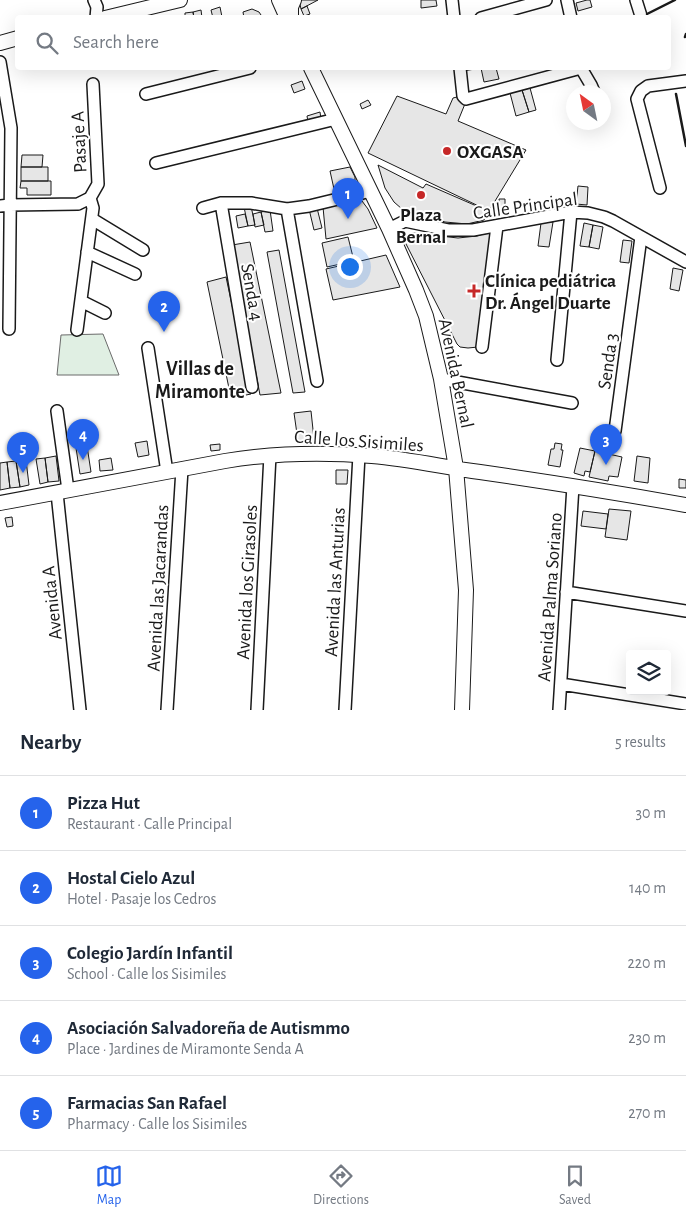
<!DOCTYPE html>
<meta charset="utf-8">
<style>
:root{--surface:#fff;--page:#f2f2f3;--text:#1f2937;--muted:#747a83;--line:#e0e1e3;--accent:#2563eb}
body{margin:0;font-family:"Alegreya Sans",sans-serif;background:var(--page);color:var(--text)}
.controls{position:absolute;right:15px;bottom:15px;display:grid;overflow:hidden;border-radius:5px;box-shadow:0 5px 20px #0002}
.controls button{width:45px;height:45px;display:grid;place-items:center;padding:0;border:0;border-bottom:1px solid var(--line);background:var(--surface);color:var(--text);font:25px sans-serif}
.compass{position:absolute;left:566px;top:85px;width:45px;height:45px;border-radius:50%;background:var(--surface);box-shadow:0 5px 20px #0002;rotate:327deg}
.you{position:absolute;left:349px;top:266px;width:18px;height:18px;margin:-12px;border:4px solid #fff;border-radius:50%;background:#1a73e8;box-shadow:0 0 0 8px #1a73e833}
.badge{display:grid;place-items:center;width:32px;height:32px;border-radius:50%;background:var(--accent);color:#fff;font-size:16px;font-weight:700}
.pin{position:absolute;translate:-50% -41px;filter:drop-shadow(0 1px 2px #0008)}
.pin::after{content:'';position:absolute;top:26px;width:18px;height:15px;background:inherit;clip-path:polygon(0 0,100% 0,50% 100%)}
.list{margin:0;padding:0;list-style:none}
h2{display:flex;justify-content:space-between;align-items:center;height:65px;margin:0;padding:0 20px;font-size:21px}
h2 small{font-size:16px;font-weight:400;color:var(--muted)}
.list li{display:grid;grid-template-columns:32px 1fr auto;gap:15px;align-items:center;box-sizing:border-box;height:75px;padding:0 20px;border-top:1px solid var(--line)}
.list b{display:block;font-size:19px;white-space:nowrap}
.list p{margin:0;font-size:16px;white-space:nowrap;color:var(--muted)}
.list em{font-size:16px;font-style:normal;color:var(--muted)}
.icon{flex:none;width:28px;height:28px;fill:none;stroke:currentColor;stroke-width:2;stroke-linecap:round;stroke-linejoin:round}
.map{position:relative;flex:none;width:686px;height:710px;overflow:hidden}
.search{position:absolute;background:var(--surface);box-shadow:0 5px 20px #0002;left:15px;right:15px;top:15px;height:55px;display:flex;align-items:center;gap:12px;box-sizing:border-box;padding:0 18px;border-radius:5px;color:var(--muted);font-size:19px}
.sheet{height:440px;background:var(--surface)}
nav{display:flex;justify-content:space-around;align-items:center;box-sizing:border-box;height:70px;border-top:1px solid var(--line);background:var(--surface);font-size:14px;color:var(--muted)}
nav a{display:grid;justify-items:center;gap:2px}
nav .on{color:var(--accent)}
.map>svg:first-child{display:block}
</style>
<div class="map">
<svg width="686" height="710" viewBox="0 0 686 710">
<rect width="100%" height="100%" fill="#fff"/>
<path fill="#e0efe3" stroke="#6a6a6a" d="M 103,334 L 119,375 L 57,375 L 61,335 Z"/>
<path fill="#e6e6e6" stroke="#1a1a1a" d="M 299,0 L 318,0 L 301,9 Z
M 421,0 L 436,0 L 437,6 L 421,8 Z
M 587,0 L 590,0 L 592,7 L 578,11 L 576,3 Z
M 307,6 L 310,14 L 304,16 L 301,9 Z
M 220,7 L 222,17 L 213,18 L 211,10 Z
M 252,9 L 259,12 L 263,18 L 244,18 L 243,12 Z
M 201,10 L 202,18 L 194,18 L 193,12 Z
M 193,12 L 194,18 L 185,18 L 185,13 Z
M 463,68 L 496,68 L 499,79 L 484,82 L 481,68 L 463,71 Z
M 302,81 L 305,89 L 294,93 L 291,85 Z
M 530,88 L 536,110 L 529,112 L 522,90 Z
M 522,90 L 529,112 L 516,116 L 510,93 Z
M 469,94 L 458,121 L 526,150 L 489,211 L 368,153 L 397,96 L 446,114 L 453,98 Z
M 368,100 L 371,105 L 362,109 L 360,104 Z
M 320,112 L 321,119 L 308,122 L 307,116 Z
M 22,155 L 43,155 L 42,167 L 21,167 Z
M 378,165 L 423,188 L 426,184 L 488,211 L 484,220 L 467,224 L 445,222 L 402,209 L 394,202 L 385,188 Z
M 21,167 L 48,167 L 48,181 L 21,181 Z
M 350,167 L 355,177 L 355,182 L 353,184 L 348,186 L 334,189 L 330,171 Z
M 21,181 L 51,181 L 51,195 L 27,195 L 27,188 L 20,188 Z
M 578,186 L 588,187 L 587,205 L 576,204 Z
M 360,199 L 362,201 L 368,209 L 377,228 L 326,239 L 323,207 Z
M 499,199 L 505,199 L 505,213 L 500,213 Z
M 251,206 L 255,225 L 248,226 L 244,207 Z
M 317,208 L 322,228 L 314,230 L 309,209 Z
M 270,210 L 273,231 L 265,232 L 261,212 Z
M 261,212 L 264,225 L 255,227 L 253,214 Z
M 245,214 L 248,226 L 238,228 L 236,216 Z
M 553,222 L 549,247 L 538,246 L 541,223 Z
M 584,223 L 593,225 L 589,247 L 580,246 Z
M 593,225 L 603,227 L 599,249 L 589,247 Z
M 493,231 L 478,347 L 468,348 L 460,347 L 457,344 L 405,242 L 406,240 L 410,234 L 413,233 L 458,238 L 477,236 Z
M 348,237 L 354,261 L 327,267 L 322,243 Z
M 623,240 L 632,241 L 629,263 L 620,262 Z
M 250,242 L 281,393 L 260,395 L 232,245 Z
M 279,250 L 305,392 L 293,393 L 267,252 Z
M 386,255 L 400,287 L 333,300 L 326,269 Z
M 673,268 L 683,270 L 679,291 L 670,289 Z
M 226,277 L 251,394 L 231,398 L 207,282 Z
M 311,411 L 314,439 L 298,441 L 294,413 Z
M 147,441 L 149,455 L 138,457 L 135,443 Z
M 555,443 L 562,444 L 561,450 L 563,450 L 560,467 L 548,465 L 551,449 L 554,449 Z
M 220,444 L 220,450 L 211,451 L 210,445 Z
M 87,446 L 91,472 L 80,474 L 76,448 Z
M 580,448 L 595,451 L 590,472 L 585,471 L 584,476 L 574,473 Z
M 595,451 L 622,457 L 618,477 L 609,476 L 608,481 L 589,477 Z
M 56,456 L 59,481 L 48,482 L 45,458 Z
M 637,456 L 650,458 L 648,483 L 634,481 Z
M 45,458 L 48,482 L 40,484 L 36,459 Z
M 111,458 L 113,470 L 100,471 L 99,460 Z
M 26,460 L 29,485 L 20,487 L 16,461 Z
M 16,461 L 20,487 L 10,488 L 7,462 Z
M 7,462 L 10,488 L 0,490 L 0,463 Z
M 336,470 L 348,470 L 347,484 L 336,484 Z
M 679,479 L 686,480 L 686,488 L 679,488 Z
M 609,509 L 631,511 L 627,540 L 605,537 Z
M 583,511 L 608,514 L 606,529 L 581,526 Z
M 12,517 L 13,526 L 7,527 L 5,518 Z"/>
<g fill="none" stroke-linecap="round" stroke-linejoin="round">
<defs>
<path id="minor" d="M 94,0 L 97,7 L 96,18
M 452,0 L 454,18
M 567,0 L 571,18
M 636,0 L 641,16
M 481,18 L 546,0
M 0,62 L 11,128 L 9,329
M 460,68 L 463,96 L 466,99 L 581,68
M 581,68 L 591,85 L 594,92
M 146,94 L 250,68
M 156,163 L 336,119
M 660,188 L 637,99 L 641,91 L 648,86 L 686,81
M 90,198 L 98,184 L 93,84
M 221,203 L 252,387
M 0,206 L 10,205 L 78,204 L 90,198
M 203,208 L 221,203 L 251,203 L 287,209 L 309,206 L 371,191
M 287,209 L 317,381
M 92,219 L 143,250
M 389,229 L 405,221 L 448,230 L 473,230 L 571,212 L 588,213 L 604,217 L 613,221 L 686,262
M 87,252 L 135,274
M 81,301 L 105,313
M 77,330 L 93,208 L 90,198
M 482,347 L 497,226
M 148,348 L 167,472
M 557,360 L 571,212
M 441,379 L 572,403
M 57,411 L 68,490
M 615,431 L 641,237
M 57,493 L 80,710
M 566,592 L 686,611
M 561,684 L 686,704
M 167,710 L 182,469
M 257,710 L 270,455
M 345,710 L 359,455
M 559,710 L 573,486"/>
<path id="major" d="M 279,0 L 287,18
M 105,18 L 180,0
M 291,18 L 291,7 L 294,0
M 0,43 L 18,38
M 311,68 L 389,229 L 416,290 L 426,316 L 441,379 L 456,468 L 466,590 L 462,710
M 0,503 L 225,461 C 273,453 323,452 372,456 C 408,459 444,467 480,472 C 549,482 618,493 686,505"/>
</defs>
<use href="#minor" stroke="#1a1a1a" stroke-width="14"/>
<use href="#major" stroke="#1a1a1a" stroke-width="16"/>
<use href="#minor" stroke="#fff" stroke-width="11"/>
<use href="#major" stroke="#fff" stroke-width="14"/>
<path stroke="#1a1a1a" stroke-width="2.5" d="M 647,14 L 675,0
M 685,37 L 686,34
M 676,94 L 686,146"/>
</g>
<g fill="#c62828" stroke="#fff" stroke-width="2">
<circle cx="447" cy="151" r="5"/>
<circle cx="421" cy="195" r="5"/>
<path d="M471.5 283.5h5v5h5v5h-5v5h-5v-5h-5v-5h5z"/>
</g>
<g text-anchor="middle" stroke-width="4" stroke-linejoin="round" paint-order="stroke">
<g font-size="19" fill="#1a1a1a" stroke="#fff">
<text transform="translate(78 142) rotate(-93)" y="7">Pasaje A</text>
<text transform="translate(525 205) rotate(-8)" y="7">Calle Principal</text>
<text transform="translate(253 292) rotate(80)" y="7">Senda 4</text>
<text transform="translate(607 361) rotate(-82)" y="7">Senda 3</text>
<text transform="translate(457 373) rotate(78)" y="7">Avenida Bernal</text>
<text transform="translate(359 440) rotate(4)" y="7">Calle los Sisimiles</text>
<text transform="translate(246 582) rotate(-87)" y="7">Avenida los Girasoles</text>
<text transform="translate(334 582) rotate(-87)" y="7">Avenida las Anturias</text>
<text transform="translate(157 588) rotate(-87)" y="7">Avenida las Jacarandas</text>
<text transform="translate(549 597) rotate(-86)" y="7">Avenida Palma Soriano</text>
<text transform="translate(51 603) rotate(-96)" y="7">Avenida A</text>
</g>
<g font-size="19" font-weight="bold" fill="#1a1a1a" stroke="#fff" text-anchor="start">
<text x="457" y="158">OXGASA</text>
<text x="421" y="221" text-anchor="middle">Plaza<tspan x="421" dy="22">Bernal</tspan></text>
<text x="485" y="287">Clínica pediátrica<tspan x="485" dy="22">Dr. Ángel Duarte</tspan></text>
</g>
<g font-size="20" font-weight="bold" fill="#1a1a1a" stroke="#fff">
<text x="200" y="375">Villas de<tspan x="200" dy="23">Miramonte</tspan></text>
</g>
</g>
</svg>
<div class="controls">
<button><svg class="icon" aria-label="layers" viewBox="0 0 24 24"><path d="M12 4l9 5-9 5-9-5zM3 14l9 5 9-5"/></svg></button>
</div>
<svg class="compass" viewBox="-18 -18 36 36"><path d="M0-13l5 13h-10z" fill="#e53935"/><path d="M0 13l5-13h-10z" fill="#747a83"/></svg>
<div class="you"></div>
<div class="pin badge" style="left:348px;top:219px">1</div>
<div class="pin badge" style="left:164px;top:332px">2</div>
<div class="pin badge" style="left:606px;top:465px">3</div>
<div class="pin badge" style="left:83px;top:460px">4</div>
<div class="pin badge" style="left:23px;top:473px">5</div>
<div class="search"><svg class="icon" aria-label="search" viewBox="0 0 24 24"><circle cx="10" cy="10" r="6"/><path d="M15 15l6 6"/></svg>Search here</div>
</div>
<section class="sheet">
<h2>Nearby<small>5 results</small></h2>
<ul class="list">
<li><span class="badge">1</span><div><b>Pizza Hut</b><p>Restaurant · Calle Principal</p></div><em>30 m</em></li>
<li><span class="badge">2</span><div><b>Hostal Cielo Azul</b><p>Hotel · Pasaje los Cedros</p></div><em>140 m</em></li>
<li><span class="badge">3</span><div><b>Colegio Jardín Infantil</b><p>School · Calle los Sisimiles</p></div><em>220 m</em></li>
<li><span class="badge">4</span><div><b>Asociación Salvadoreña de Autismmo</b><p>Place · Jardines de Miramonte Senda A</p></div><em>230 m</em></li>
<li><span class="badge">5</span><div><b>Farmacias San Rafael</b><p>Pharmacy · Calle los Sisimiles</p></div><em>270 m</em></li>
</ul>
</section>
<nav>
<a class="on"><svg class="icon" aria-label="map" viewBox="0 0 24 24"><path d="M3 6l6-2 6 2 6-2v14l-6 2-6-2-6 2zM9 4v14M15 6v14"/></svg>Map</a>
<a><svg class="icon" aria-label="directions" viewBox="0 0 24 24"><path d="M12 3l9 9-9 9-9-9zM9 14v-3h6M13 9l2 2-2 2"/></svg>Directions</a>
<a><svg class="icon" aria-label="saved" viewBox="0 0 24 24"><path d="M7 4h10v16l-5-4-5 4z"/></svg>Saved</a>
</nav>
